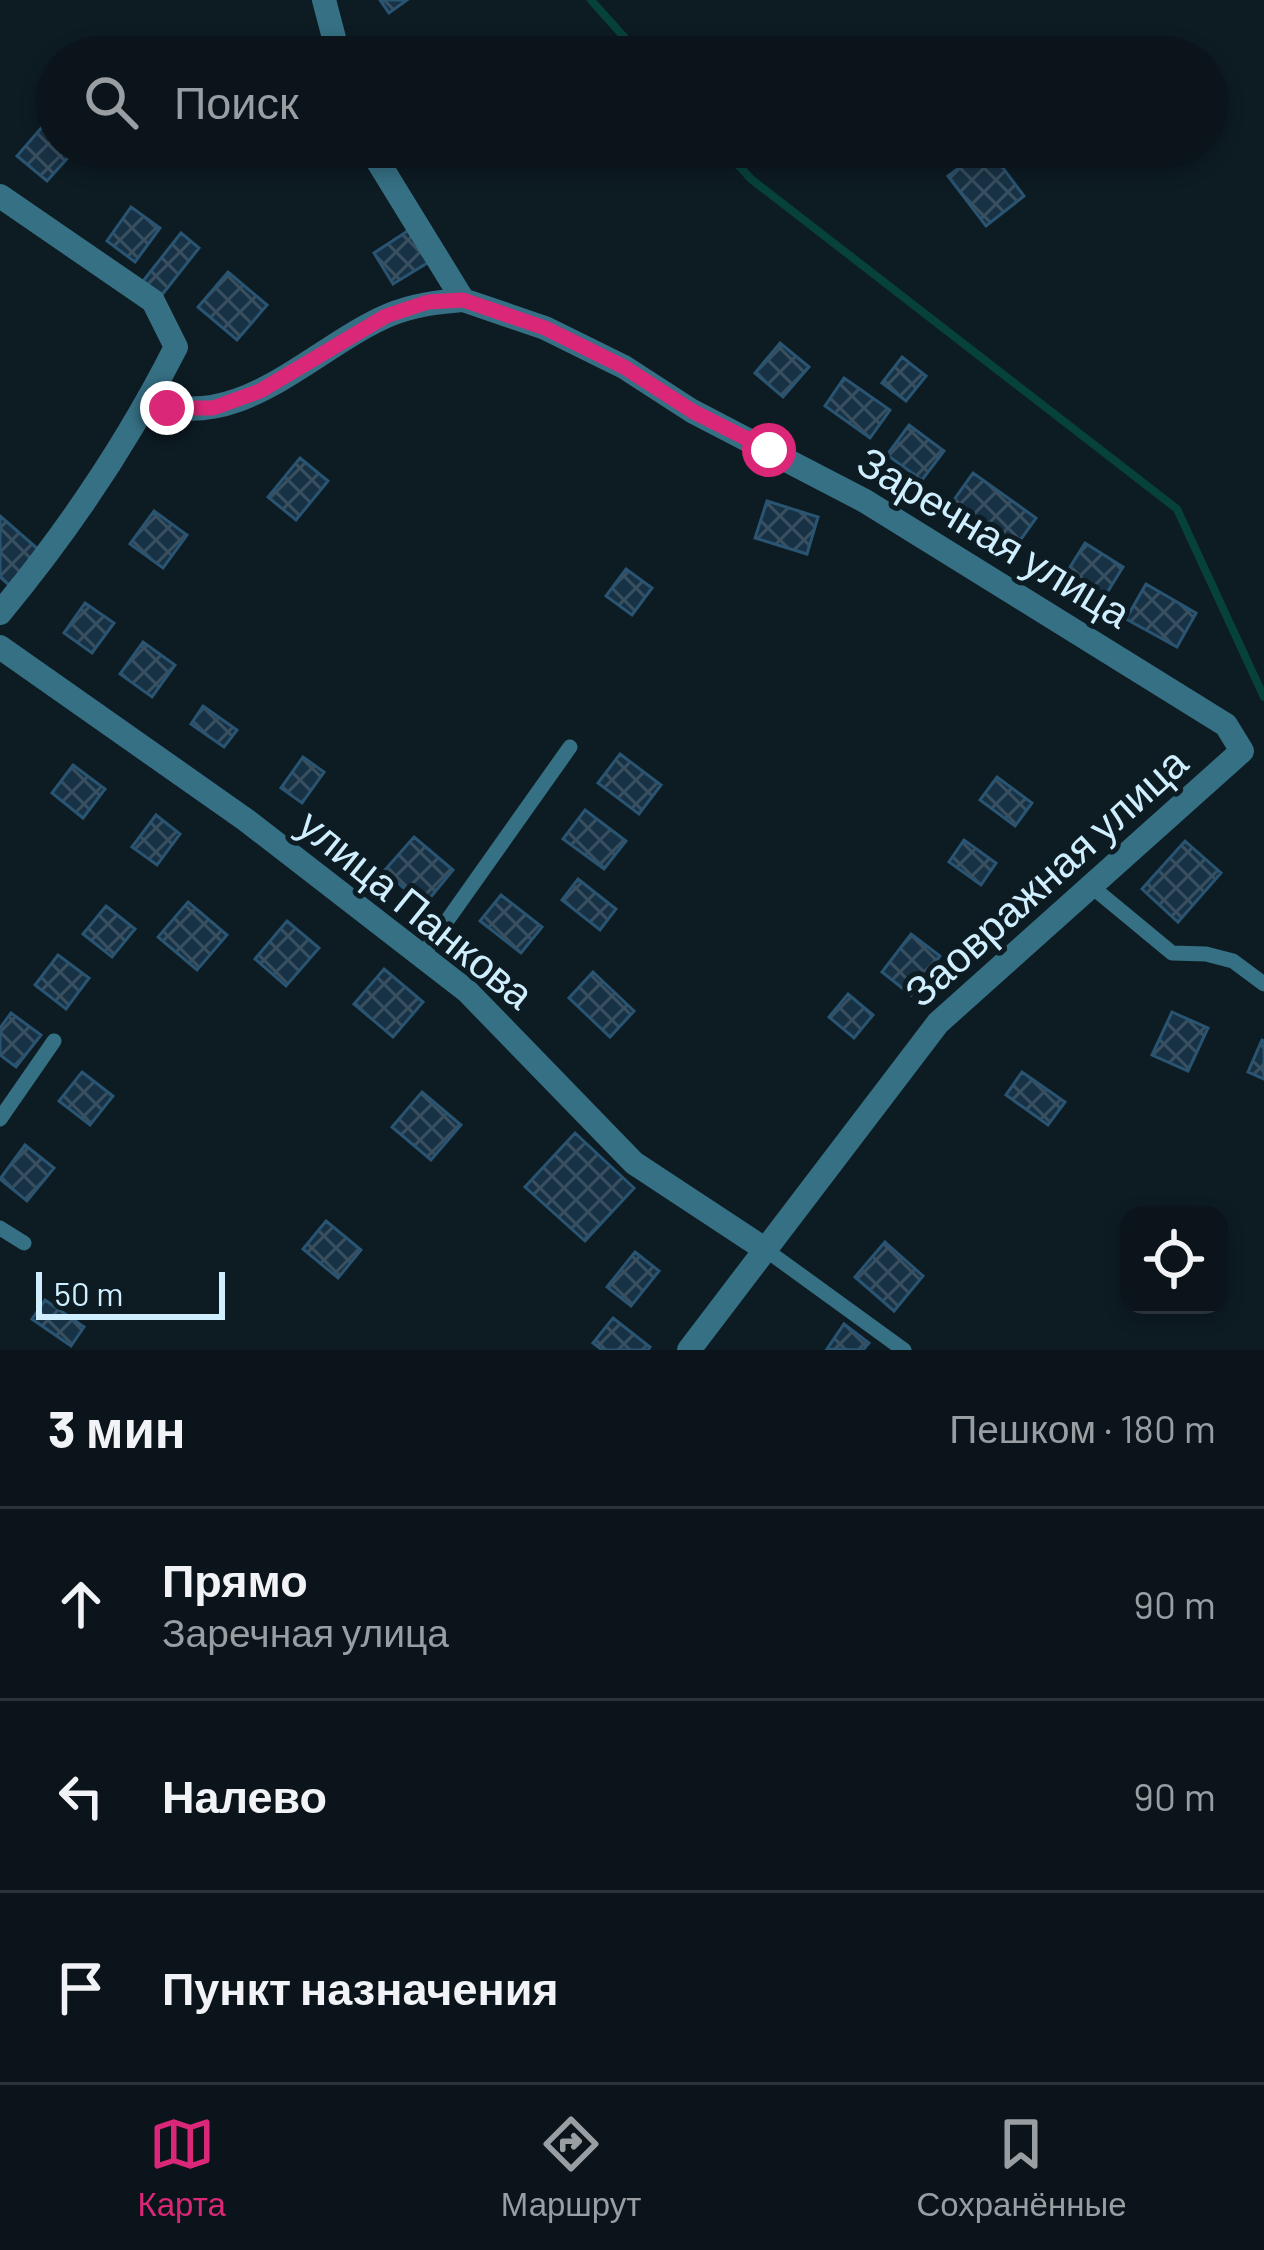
<!DOCTYPE html>
<html lang="ru">
<meta charset="utf-8">
<style>
:root{--surface:#0a141a;--page:#131d23;--text:#f1f3f6;--muted:#999ea2;--line:#2a3339;--accent:#db2777}
body{margin:0;font-family:Barlow,sans-serif;background:var(--page);color:var(--text)}
.controls{position:absolute;right:36px;bottom:36px;display:grid;overflow:hidden;border-radius:24px;box-shadow:0 6px 18px #0003}
.controls button{width:108px;height:108px;display:grid;place-items:center;padding:0;border:0;border-bottom:3px solid var(--line);background:var(--surface);color:var(--text);font:60px sans-serif}
.scale{position:absolute;left:36px;bottom:30px;width:189px;box-sizing:border-box;padding-left:12px;border:6px solid #cfefff;border-top:0;font-size:33px;line-height:42px;white-space:nowrap;color:#cfefff;-webkit-text-stroke:9px #0d1b23;paint-order:stroke}
.stop{position:absolute;width:36px;height:36px;margin:-27px;border:9px solid #db2777;border-radius:50%;background:#fff}
.stop.end{background:#db2777;border-color:#fff;box-shadow:0 3px 12px #0008}
.list{margin:0;padding:0;list-style:none}
h2{display:flex;justify-content:space-between;align-items:center;height:156px;margin:0;padding:0 48px;font-size:51px}
h2 small{font-size:39px;font-weight:400;color:var(--muted)}
.list li{display:grid;grid-template-columns:78px 1fr auto;gap:36px;align-items:center;box-sizing:border-box;height:192px;padding:0 48px;border-top:3px solid var(--line)}
.list b{display:block;font-size:45px;white-space:nowrap}
.list p{margin:0;font-size:39px;white-space:nowrap;color:var(--muted)}
.list em{font-size:39px;font-style:normal;color:var(--muted)}
.icon{flex:none;width:66px;height:66px;fill:none;stroke:currentColor;stroke-width:2;stroke-linecap:round;stroke-linejoin:round}
.map{position:relative;flex:none;width:1264px;height:1350px;overflow:hidden}
.search{position:absolute;background:var(--surface);box-shadow:0 6px 18px #0003;left:36px;right:36px;top:36px;height:132px;display:flex;align-items:center;gap:30px;box-sizing:border-box;padding:0 42px;border-radius:66px;color:var(--muted);font-size:45px}
.sheet{height:732px;background:var(--surface)}
nav{display:flex;justify-content:space-around;align-items:center;box-sizing:border-box;height:168px;border-top:3px solid var(--line);background:var(--surface);font-size:33px;color:var(--muted)}
nav a{display:grid;justify-items:center;gap:6px}
nav .on{color:var(--accent)}
.map>svg:first-child{display:block}
</style>
<div class="map">
<svg width="1264" height="1350" viewBox="0 0 1264 1350">
<defs>
<pattern id="building-cross-hatch" width="8" height="8" patternUnits="userSpaceOnUse" patternTransform="scale(3)"><rect width="8" height="8" fill="#183245"/><path d="M0 0l8 8M0 8l8-8" fill="none" stroke="#395061"/></pattern>
</defs>
<rect width="100%" height="100%" fill="#0d1b23"/>
<g fill="none" stroke-linecap="round" stroke-linejoin="round">
<path stroke="#074239" stroke-width="8" d="M 591,0 L 642,57
M 722,147 L 751,179 L 1177,509 L 1264,697"/>
</g>
<path fill="url(#building-cross-hatch)" stroke="#295472" stroke-width="3" d="M 380,0 L 407,0 L 389,13 Z
M 42,127 L 57,140 L 57,147 L 72,153 L 47,181 L 17,156 Z
M 987,147 L 1024,196 L 986,226 L 948,176 Z
M 131,207 L 160,228 L 135,262 L 107,241 Z
M 409,230 L 429,262 L 393,284 L 374,253 Z
M 181,233 L 199,248 L 161,296 L 143,281 Z
M 228,272 L 267,305 L 237,340 L 198,307 Z
M 780,343 L 809,367 L 783,397 L 755,373 Z
M 902,357 L 926,376 L 906,401 L 882,383 Z
M 844,378 L 890,410 L 870,438 L 825,406 Z
M 909,425 L 944,451 L 922,480 L 887,455 Z
M 300,458 L 328,481 L 296,520 L 268,497 Z
M 973,473 L 1036,518 L 1009,556 L 946,511 Z
M 767,501 L 818,517 L 807,554 L 755,538 Z
M 154,511 L 187,535 L 163,568 L 130,544 Z
M 0,516 L 39,550 L 9,585 L 0,577 Z
M 1085,543 L 1123,567 L 1100,604 L 1062,580 Z
M 626,569 L 652,588 L 632,615 L 606,596 Z
M 1146,584 L 1196,613 L 1177,647 L 1126,619 Z
M 85,603 L 114,623 L 92,653 L 64,633 Z
M 143,642 L 175,665 L 152,697 L 120,674 Z
M 203,706 L 237,730 L 224,747 L 191,724 Z
M 620,754 L 661,785 L 639,814 L 598,783 Z
M 303,757 L 324,772 L 302,803 L 281,788 Z
M 73,765 L 105,789 L 83,818 L 52,793 Z
M 997,777 L 1032,803 L 1015,826 L 980,800 Z
M 585,810 L 626,841 L 604,869 L 563,839 Z
M 156,815 L 180,834 L 157,865 L 132,847 Z
M 414,837 L 453,870 L 424,905 L 384,871 Z
M 964,840 L 996,863 L 981,885 L 949,862 Z
M 1185,841 L 1221,873 L 1178,922 L 1142,889 Z
M 578,879 L 616,909 L 600,930 L 562,900 Z
M 501,895 L 542,927 L 521,953 L 480,921 Z
M 188,902 L 227,935 L 197,970 L 158,937 Z
M 106,906 L 135,929 L 112,957 L 83,934 Z
M 287,921 L 319,948 L 286,986 L 255,959 Z
M 911,934 L 940,956 L 911,995 L 882,972 Z
M 58,955 L 89,978 L 66,1009 L 35,985 Z
M 384,969 L 423,1002 L 393,1037 L 354,1004 Z
M 593,972 L 634,1011 L 610,1037 L 569,998 Z
M 848,994 L 873,1015 L 854,1038 L 829,1017 Z
M 1172,1012 L 1208,1028 L 1188,1071 L 1152,1055 Z
M 11,1013 L 41,1035 L 16,1067 L 0,1055 L 0,1028 Z
M 1262,1040 L 1264,1041 L 1264,1079 L 1248,1072 Z
M 82,1072 L 113,1096 L 90,1125 L 59,1101 Z
M 1022,1072 L 1065,1102 L 1048,1125 L 1006,1095 Z
M 422,1092 L 461,1125 L 431,1160 L 392,1127 Z
M 575,1133 L 634,1188 L 585,1241 L 525,1187 Z
M 25,1145 L 54,1168 L 27,1201 L 0,1179 Z
M 326,1221 L 361,1250 L 338,1278 L 303,1249 Z
M 885,1242 L 923,1276 L 894,1311 L 855,1277 Z
M 635,1252 L 659,1271 L 631,1306 L 607,1287 Z
M 45,1300 L 84,1327 L 71,1346 L 32,1319 Z
M 613,1318 L 650,1347 L 648,1350 L 602,1350 L 593,1343 Z
M 844,1324 L 869,1343 L 863,1350 L 827,1349 Z"/>
<g fill="none" stroke-linecap="round" stroke-linejoin="round">
<path stroke="#367084" stroke-width="15" d="M 1091,886 L 1172,953 L 1206,954 L 1233,961 L 1264,984
M 422,956 L 570,747
M 0,1119 L 54,1041
M 0,1228 L 24,1243
M 766,1250 L 904,1350"/>
<path stroke="#367084" stroke-width="24" d="M 324,0 L 339,57
M 369,147 L 463,300 L 545,328 L 624,367 L 692,411 L 865,501 L 1226,725 L 1242,751 L 938,1023 L 689,1350
M 0,196 L 153,301 L 176,347 C 128,442 68,531 0,613
M 148,400 C 238,437 313,347 389,315 C 413,305 437,302 463,300
M 0,647 L 246,820 L 467,991 L 634,1163 L 766,1250"/>
</g>
<g fill="none" stroke-linecap="round" stroke-linejoin="round">
<path stroke="#db2777" stroke-width="15" d="M 167,408 L 213,408 L 260,391 L 386,316 L 428,302 L 463,300 L 545,328 L 624,367 L 692,411 L 769,450"/>
</g>
<g text-anchor="middle" stroke-width="10" stroke-linejoin="round" paint-order="stroke">
<g font-size="42" fill="#cfefff" stroke="#0d1b23">
<text transform="translate(994 537) rotate(31)" y="15">Заречная улица</text>
<text transform="translate(1046 877) rotate(-42)" y="15">Заовражная улица</text>
<text transform="translate(416 909) rotate(39)" y="15">улица Панкова</text>
</g>
</g>
</svg>
<div class="controls">
<button><svg class="icon" aria-label="locate" viewBox="0 0 24 24"><circle cx="12" cy="12" r="6"/><path d="M12 2v4M12 18v4M2 12h4M18 12h4"/></svg></button>
</div>
<div class="scale">50 m</div>
<div class="stop" style="left:769px;top:450px"></div>
<div class="stop end" style="left:167px;top:408px"></div>
<div class="search"><svg class="icon" aria-label="search" viewBox="0 0 24 24"><circle cx="10" cy="10" r="6"/><path d="M15 15l6 6"/></svg>Поиск</div>
</div>
<section class="sheet">
<h2>3 мин<small>Пешком · 180 m</small></h2>
<ul class="list">
<li><svg class="icon" aria-label="ahead" viewBox="0 0 24 24"><path d="M12 20V5M6 11l6-6 6 6"/></svg><div><b>Прямо</b><p>Заречная улица</p></div><em>90 m</em></li>
<li><svg class="icon" aria-label="left" viewBox="0 0 24 24"><path d="M17 20v-9H6M10 6l-5 5 5 5"/></svg><div><b>Налево</b></div><em>90 m</em></li>
<li><svg class="icon" aria-label="arrive" viewBox="0 0 24 24"><path d="M6 21V4h12l-3 4 3 4H6"/></svg><div><b>Пункт назначения</b></div></li>
</ul>
</section>
<nav>
<a class="on"><svg class="icon" aria-label="map" viewBox="0 0 24 24"><path d="M3 6l6-2 6 2 6-2v14l-6 2-6-2-6 2zM9 4v14M15 6v14"/></svg>Карта</a>
<a><svg class="icon" aria-label="directions" viewBox="0 0 24 24"><path d="M12 3l9 9-9 9-9-9zM9 14v-3h6M13 9l2 2-2 2"/></svg>Маршрут</a>
<a><svg class="icon" aria-label="saved" viewBox="0 0 24 24"><path d="M7 4h10v16l-5-4-5 4z"/></svg>Сохранённые</a>
</nav>
